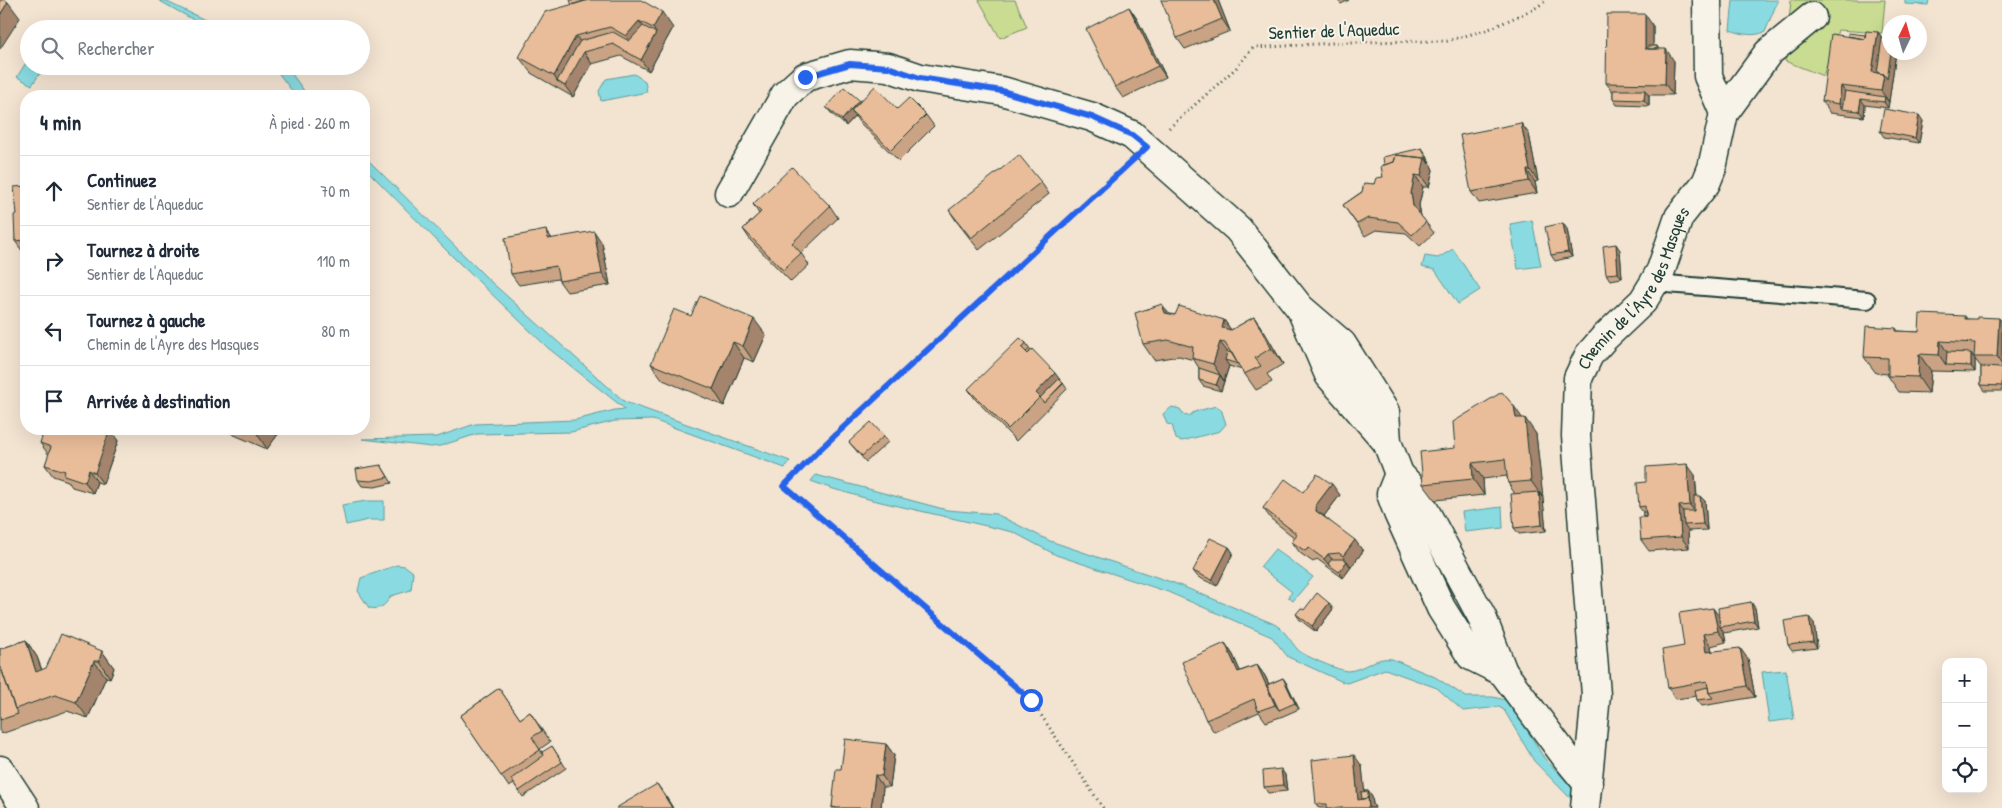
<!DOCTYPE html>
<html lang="fr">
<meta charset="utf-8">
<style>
:root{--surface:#fff;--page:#f2f2f3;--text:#1f2937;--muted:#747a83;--line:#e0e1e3}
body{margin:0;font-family:"Patrick Hand",sans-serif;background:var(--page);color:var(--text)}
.controls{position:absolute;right:15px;bottom:15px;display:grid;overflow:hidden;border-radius:10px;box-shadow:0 5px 20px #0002}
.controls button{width:45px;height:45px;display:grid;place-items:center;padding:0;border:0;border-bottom:1px solid var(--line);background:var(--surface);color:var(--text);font:25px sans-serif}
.compass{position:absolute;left:1882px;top:15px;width:45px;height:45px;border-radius:50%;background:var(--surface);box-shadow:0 5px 20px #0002;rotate:5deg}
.stop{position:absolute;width:15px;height:15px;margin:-11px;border:4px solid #2563eb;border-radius:50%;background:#fff}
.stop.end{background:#2563eb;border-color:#fff;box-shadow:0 1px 5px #0008}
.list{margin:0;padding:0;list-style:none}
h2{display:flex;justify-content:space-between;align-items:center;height:65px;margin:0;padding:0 20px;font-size:21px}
h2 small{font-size:16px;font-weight:400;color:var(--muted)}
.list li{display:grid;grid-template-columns:32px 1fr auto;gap:15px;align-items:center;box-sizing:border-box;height:70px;padding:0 20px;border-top:1px solid var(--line)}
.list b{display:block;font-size:19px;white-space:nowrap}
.list p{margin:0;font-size:16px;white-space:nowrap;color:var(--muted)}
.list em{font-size:16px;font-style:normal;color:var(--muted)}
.icon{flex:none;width:28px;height:28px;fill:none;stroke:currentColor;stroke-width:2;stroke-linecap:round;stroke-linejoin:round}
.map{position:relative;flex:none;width:2002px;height:808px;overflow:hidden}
.search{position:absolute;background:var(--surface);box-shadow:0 5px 20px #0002;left:20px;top:20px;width:350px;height:55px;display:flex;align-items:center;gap:12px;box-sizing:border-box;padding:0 18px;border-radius:28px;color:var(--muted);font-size:19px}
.panel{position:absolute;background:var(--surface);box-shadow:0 5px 20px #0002;left:20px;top:90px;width:350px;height:345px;border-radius:20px}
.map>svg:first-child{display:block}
</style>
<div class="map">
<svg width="2002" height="808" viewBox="0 0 2002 808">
<rect width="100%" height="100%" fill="#f3e3d1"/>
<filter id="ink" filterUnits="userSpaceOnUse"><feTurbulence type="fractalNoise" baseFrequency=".02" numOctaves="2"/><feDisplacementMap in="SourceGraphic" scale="10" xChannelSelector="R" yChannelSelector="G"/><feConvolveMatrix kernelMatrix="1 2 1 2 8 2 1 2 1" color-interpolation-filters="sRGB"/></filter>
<g filter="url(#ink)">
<path fill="#c9dc91" stroke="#748c62" d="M 979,0 L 1015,0 L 1027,27 L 1000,38 Z
M 1791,0 L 1885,0 L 1882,33 L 1838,30 L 1823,76 L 1785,61 Z"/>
<path fill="#89dbe1" stroke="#5f9c9c" d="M 158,0 L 163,0 L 224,29 L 210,29 Z
M 1733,0 L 1778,0 L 1765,32 C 1753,37 1742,34 1730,30 Z
M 1905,0 L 1929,0 L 1928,5 L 1905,4 Z
M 29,58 L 29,66 L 45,66 L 32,85 L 17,77 Z
M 273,66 L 286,66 L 308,96 L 296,96 Z
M 634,74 L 645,81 L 647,92 L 601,101 L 599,91 L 606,79 Z
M 364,156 L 490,281 L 625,402 L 790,461 L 785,468 L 653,420 L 615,421 L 571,432 L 477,434 L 440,446 L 431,447 L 362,439 L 437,437 L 475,424 L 575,420 L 615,410 L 625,409 L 548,348 L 454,258 L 364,167 Z
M 1532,220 L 1541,266 L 1518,269 L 1510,224 Z
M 1453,249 L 1480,290 L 1458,304 L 1435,270 L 1422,267 L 1425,256 L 1438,258 Z
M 1216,406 L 1221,409 L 1226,424 L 1220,431 L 1182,441 L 1176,439 L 1172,425 L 1167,424 L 1163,414 L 1172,407 L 1180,409 L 1184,415 L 1189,416 L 1194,412 Z
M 816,475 L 947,510 L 996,514 L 1050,541 L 1174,583 L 1272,623 C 1284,628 1290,641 1298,650 C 1304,656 1340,671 1348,671 C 1364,670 1375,656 1392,659 L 1435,677 L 1466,697 L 1493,697 L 1506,700 L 1512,705 L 1544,758 L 1576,791 L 1574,802 L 1534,761 L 1504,710 L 1499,707 L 1463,711 L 1437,688 L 1385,669 L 1347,683 L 1343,682 L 1288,657 L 1272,637 L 1168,592 L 1056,555 L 1013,532 L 872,500 L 830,488 L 811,481 Z
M 366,501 L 384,501 L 384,520 L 368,520 L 346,525 L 342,505 Z
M 1502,507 L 1503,528 L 1465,532 L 1462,512 Z
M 1275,549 L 1313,577 L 1293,601 L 1288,597 L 1292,592 L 1260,567 Z
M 397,565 L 405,566 L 413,572 L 411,590 L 391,596 C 385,606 380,610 369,608 L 358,591 L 361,578 Z
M 1786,670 L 1794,719 L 1769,722 L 1762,672 Z"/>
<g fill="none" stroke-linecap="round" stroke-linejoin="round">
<defs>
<path id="lane" d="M 1654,283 L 1867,300"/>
<g id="street">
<path d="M 1707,0 L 1708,76 L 1724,113"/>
<path d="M 729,193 L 785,95 L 805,77 L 850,64 L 888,67 L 920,78 L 1002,91 L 1092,117 L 1132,135 L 1238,229 L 1300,308 L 1342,344 L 1385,412 L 1387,442 L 1399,474 L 1413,489 L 1482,617 L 1503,672"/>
<path d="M 1303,314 L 1329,375 L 1387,442"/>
<path d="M 1399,474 L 1391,494 L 1398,513 L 1441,608 L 1471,656 L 1503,672 L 1566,757 L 1588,784"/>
<path d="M 0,770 L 25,808"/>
<path id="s1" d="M 1585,808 L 1596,695 L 1576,436 L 1578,378 L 1589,355 L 1603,339 L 1643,301 L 1654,283 L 1661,270 L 1679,217 L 1706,183 L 1712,168 L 1724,113 L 1768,53 L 1812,17"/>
</g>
</defs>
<use href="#lane" stroke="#1f3d34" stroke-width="20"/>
<use href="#street" stroke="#1f3d34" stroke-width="31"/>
<path stroke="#1f3d34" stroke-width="3" stroke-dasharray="1 4" stroke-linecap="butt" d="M 1169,128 L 1236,68 L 1253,48 L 1349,42 L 1447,41 L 1489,29 L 1534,9 L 1547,0
M 1103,808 L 1031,700 L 784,486 L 819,450 L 1124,169"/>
<use href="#lane" stroke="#f7f3e8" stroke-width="16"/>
<use href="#street" stroke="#f7f3e8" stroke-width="28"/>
</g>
<path fill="#c9a384" stroke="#1f3d34" d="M 1218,0 L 1230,31 L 1185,49 L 1177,38 Z
M 1337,0 L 1349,0 L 1341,4 Z
M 572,5 L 673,28 L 649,71 L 621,56 L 592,64 L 573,97 L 531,73 L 519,57 Z
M 1129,7 L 1137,19 L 1166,77 L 1123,98 L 1115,87 Z
M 1653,26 L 1653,46 L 1657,46 L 1659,49 L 1674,61 L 1673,95 L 1648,95 L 1649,96 L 1649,106 L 1617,105 L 1613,99 L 1613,92 L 1606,83 Z
M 1878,32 L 1890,52 L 1896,52 L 1888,108 L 1865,105 L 1864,117 L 1830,113 L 1822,101 L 1848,36 L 1865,35 Z
M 860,101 L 926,115 L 934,126 L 899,161 L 859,122 L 855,116 L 846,126 L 831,113 L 826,107 Z
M 1923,121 L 1919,143 L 1884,137 L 1880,131 Z
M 1529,134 L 1538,181 L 1535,182 L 1537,193 L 1479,203 L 1471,192 Z
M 1426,154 L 1433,170 L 1429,187 L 1423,187 L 1419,205 L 1421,216 L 1434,233 L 1420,246 L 1406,233 L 1376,230 L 1365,236 L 1343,205 L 1383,177 Z
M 1041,182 L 1049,194 L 979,250 L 957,222 L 949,210 Z
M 26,186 L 26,252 L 23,252 L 15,241 L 17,214 Z
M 753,204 L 830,206 L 838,218 L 801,253 L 809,265 L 791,282 L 751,241 L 743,229 L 759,214 Z
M 1567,229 L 1572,257 L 1555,261 L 1551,255 Z
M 546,230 L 552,239 L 602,243 L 610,285 L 567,292 L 559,281 L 558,279 L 519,285 L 511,274 Z
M 1620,250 L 1622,278 L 1610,280 L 1606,274 Z
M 1169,314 L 1224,320 L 1231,330 L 1254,317 L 1265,333 L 1283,364 L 1267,374 L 1272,382 L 1256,390 L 1242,370 L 1229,366 L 1221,391 L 1203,386 L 1199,380 L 1199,368 L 1194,360 L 1179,356 L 1154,360 L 1143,344 Z
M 691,316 L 766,335 L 754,362 L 744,358 L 724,406 L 663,380 L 651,364 Z
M 1965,316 L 1967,319 L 2002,322 L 2002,391 L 1985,391 L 1981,385 L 1981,367 L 1975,359 L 1975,372 L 1931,371 L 1929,393 L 1899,392 L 1888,376 L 1888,374 L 1876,373 L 1864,357 L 1896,328 L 1898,331 L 1919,332 Z
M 1026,343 L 1030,349 L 1063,383 L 1067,389 L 1016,441 L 976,400 L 968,389 Z
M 1522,418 L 1536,434 L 1546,531 L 1519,534 L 1514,528 L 1515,494 L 1508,483 L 1507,476 L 1483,479 L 1484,495 L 1435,500 L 1423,484 L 1455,448 Z
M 228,429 L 282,429 L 267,449 L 232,434 Z
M 113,433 L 118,441 L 103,484 L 97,482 L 93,493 L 72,487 L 68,481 L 53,476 L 45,465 L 49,455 L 40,443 Z
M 884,436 L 888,442 L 866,462 L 849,442 Z
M 381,465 L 392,483 L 375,487 L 362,486 L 358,480 Z
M 1695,475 L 1697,496 L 1705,501 L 1707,530 L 1688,531 L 1689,548 L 1649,551 L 1641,540 L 1643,512 L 1639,507 L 1646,482 Z
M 1303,492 L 1340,495 L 1324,516 L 1363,551 L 1343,578 L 1317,559 L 1313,562 L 1300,553 L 1292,542 L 1295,538 L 1271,519 L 1263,508 Z
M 1229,547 L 1233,553 L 1217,586 L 1198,577 L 1193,571 Z
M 1751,602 L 1755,608 L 1758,627 L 1724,633 L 1726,642 L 1711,646 L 1712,651 L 1748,659 L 1755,697 L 1702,706 L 1697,700 L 1697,696 L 1676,699 L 1668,688 L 1684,646 L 1719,616 Z
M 1333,609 L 1316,632 L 1300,620 L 1296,614 L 1304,610 Z
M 1814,623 L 1817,648 L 1792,651 L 1788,645 Z
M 26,640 L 37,657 L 42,670 L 102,651 L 114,668 L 110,678 L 106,677 L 88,718 L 67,711 L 1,734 L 0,732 L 0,649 Z
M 1225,643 L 1233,655 L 1240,671 L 1257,665 L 1265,676 L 1269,684 L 1283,678 L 1287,684 L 1299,709 L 1283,716 L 1266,722 L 1259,712 L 1214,732 L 1206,720 Z
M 499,688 L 520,719 L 530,712 L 550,742 L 540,749 L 543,754 L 552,746 L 566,768 L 523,797 L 514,784 L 509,787 L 460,716 Z
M 886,744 L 894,755 L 890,787 L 883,787 L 881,808 L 832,808 L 832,807 L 841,769 Z
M 1362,766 L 1364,791 L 1368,791 L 1372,797 L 1373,804 L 1375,808 L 1319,808 L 1316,804 Z
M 1281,769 L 1285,775 L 1287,791 L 1268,793 L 1264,787 Z"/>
<path fill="#a4846c" stroke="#1f3d34" d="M 1214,0 L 1218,0 L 1230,31 L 1222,19 Z
M 8,2 L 20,18 L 0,49 L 0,15 Z
M 1129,7 L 1137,19 L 1166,77 L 1158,66 Z
M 662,12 L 673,28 L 649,71 L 641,60 L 656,33 L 653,28 Z
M 1645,14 L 1653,26 L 1653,54 L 1645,49 Z
M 639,21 L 651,37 L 637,52 L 626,36 Z
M 1878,32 L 1886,43 L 1881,78 L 1872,72 Z
M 576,36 L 587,51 L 584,52 L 592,64 L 573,97 L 565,86 L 557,81 L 554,76 Z
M 1666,49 L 1674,61 L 1673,95 L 1665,84 Z
M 1891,52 L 1896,52 L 1889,102 L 1881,91 L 1884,74 Z
M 1841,86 L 1849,97 L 1842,109 L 1839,104 Z
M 1645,90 L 1649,96 L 1649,106 L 1644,100 Z
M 1885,97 L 1889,102 L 1888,108 L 1884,102 Z
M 1861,99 L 1865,105 L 1864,117 L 1859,111 Z
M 859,100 L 864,106 L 851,111 L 855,116 L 846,126 L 842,120 Z
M 1919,115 L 1923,121 L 1919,143 L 1915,138 Z
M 1521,123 L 1529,134 L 1538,181 L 1530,170 Z
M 1422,148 L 1426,154 L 1433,170 L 1429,187 L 1421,176 Z
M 1527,170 L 1535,182 L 1537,193 L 1529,181 Z
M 1415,175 L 1423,187 L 1419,205 L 1421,217 L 1413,206 L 1411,193 Z
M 1563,223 L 1567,229 L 1572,257 L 1568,252 Z
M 546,230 L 554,242 L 548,239 Z
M 594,231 L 602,243 L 610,285 L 602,274 Z
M 1616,244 L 1620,250 L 1622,278 L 1618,273 Z
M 1162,304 L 1174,321 L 1165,313 Z
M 1254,317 L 1265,333 L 1283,364 L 1271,348 Z
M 1999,318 L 2002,322 L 2002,365 L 1997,357 Z
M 754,319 L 766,335 L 754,362 L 743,346 Z
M 1224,320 L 1236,337 L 1222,328 Z
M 1940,341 L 1951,358 L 1946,365 L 1939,355 Z
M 733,342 L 744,358 L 724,406 L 713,389 Z
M 1220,342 L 1232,358 L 1225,360 L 1229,366 L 1224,381 L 1213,364 Z
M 1971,353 L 1975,359 L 1975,372 L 1971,366 Z
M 1919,354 L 1931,371 L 1929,393 L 1918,377 Z
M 1055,373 L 1063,384 L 1044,403 L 1036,393 Z
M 1220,375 L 1224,381 L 1221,391 L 1216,385 Z
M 1514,406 L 1525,422 L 1525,418 L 1536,434 L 1543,498 L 1531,481 L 1516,418 Z
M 105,429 L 114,429 L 113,433 L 118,441 L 103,484 L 95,473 Z
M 258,429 L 282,429 L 267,449 L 256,432 Z
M 1472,463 L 1483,479 L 1484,495 L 1473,479 Z
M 1687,464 L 1695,475 L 1698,517 L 1690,505 Z
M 89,470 L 97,482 L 93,493 L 85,482 Z
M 1332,484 L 1340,495 L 1324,516 L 1316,511 L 1316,505 Z
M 1539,492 L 1543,498 L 1546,531 L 1542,525 Z
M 1700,496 L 1705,501 L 1707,530 L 1703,524 Z
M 1679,506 L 1687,517 L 1684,525 L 1688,531 L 1689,548 L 1681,537 Z
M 1355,540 L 1363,551 L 1351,567 L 1343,556 Z
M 1229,547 L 1233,553 L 1217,586 L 1212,580 Z
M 1328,554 L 1336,565 L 1328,564 L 1324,559 Z
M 1347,561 L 1351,567 L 1343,578 L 1339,572 Z
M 1751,602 L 1755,608 L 1758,627 L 1754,621 Z
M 1329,603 L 1333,609 L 1316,632 L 1312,626 Z
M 1713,608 L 1721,619 L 1720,627 L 1724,633 L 1726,642 L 1718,631 Z
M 1809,617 L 1814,623 L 1817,648 L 1813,642 Z
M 1703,634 L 1711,646 L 1714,663 L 1706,652 Z
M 26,640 L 37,657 L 48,688 L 36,672 Z
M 1225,643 L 1233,655 L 1246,684 L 1238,672 Z
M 1740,648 L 1748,659 L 1755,697 L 1747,686 Z
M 102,651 L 114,668 L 110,678 L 99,661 Z
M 94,661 L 106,677 L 88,718 L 76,702 Z
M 1257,665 L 1265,676 L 1280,710 L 1279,710 L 1275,705 Z
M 1283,678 L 1287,684 L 1299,709 L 1295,703 Z
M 886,744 L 894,755 L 890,787 L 882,776 Z
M 1354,755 L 1362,766 L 1366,805 L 1358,800 Z
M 1281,769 L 1285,775 L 1287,791 L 1283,785 Z
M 875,775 L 883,787 L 881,808 L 871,808 Z
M 657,784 L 665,795 L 673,808 L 672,808 Z
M 1368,791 L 1372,797 L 1373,804 L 1375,808 L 1369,808 Z"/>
<path fill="#eabd9a" stroke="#1f3d34" d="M 0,0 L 5,0 L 8,2 L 0,15 Z
M 570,0 L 588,0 L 572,5 Z
M 588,0 L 641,0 L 662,12 L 653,28 L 639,21 L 626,36 L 610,27 L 576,36 L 554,76 L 519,57 L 545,12 Z
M 1161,0 L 1214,0 L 1222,19 L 1177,38 Z
M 1129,7 L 1158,66 L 1115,87 L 1086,29 Z
M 1607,14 L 1645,14 L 1645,49 L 1666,49 L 1665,84 L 1606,83 Z
M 643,26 L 656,33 L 641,60 L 613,44 L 584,52 L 565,86 L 557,81 L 580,41 L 613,32 L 629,41 Z
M 1866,31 L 1878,32 L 1872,72 L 1884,74 L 1881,91 L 1841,86 L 1839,104 L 1822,101 L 1831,34 L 1865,39 Z
M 1848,33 L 1865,35 L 1865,39 L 1848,36 Z
M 1882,38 L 1890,39 L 1890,52 L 1891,52 L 1887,79 L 1884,74 L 1877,73 Z
M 1648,46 L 1657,46 L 1657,49 L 1648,49 Z
M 875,86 L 897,109 L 909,98 L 926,115 L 891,150 L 851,111 Z
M 844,87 L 859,100 L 842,120 L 826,107 Z
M 1613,90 L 1645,90 L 1644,100 L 1613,99 Z
M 1845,91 L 1885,97 L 1884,102 L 1861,99 L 1859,111 L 1842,109 Z
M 1884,109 L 1919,115 L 1915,138 L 1880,131 Z
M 1521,123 L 1530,170 L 1527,170 L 1529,181 L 1471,192 L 1460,135 Z
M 1422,148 L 1429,164 L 1425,158 L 1396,155 L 1394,162 L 1384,165 L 1383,157 Z
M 1019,155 L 1041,182 L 971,238 L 949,210 Z
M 1396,155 L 1425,158 L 1421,176 L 1415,175 L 1411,193 L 1413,206 L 1426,222 L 1412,235 L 1398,222 L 1368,218 L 1357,224 L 1343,205 L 1362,192 L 1364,183 L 1374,184 L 1376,178 L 1383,177 L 1381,166 L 1394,162 Z
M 792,167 L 830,206 L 792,243 L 801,253 L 783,270 L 743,229 L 761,212 L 753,204 Z
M 26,186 L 26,240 L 15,241 L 14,215 L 17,214 L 14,187 Z
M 1563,223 L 1568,252 L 1551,255 L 1545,227 Z
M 546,230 L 548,239 L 594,231 L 602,274 L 559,281 L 556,266 L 511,274 L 505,238 Z
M 1616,244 L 1618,273 L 1606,274 L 1603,246 Z
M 700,296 L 754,319 L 743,346 L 733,342 L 713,389 L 651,364 L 674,309 L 691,316 Z
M 1162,304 L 1165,313 L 1175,315 L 1179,306 L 1224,320 L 1222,328 L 1231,330 L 1254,317 L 1271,348 L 1255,358 L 1261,366 L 1244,374 L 1225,343 L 1220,342 L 1213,364 L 1192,358 L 1193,347 L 1168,340 L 1143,344 L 1135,313 Z
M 1920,314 L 1965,316 L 1965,319 L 1977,319 L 1977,317 L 1999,318 L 1997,357 L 1974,357 L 1975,343 L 1940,341 L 1939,355 L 1919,354 L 1918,377 L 1888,376 L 1888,358 L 1864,357 L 1866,326 L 1896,328 L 1896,331 L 1919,332 Z
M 1020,338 L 1026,343 L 1022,348 L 1028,354 L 1032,349 L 1055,373 L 1036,393 L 1040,397 L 1008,429 L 968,389 Z
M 1030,349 L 1031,350 L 1028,354 L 1026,352 Z
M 1227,352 L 1232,353 L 1238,364 L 1225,360 Z
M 1947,352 L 1971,353 L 1971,366 L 1946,365 Z
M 1981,367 L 2002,368 L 2002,386 L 1981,385 Z
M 1199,368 L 1220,375 L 1216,385 L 1199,380 Z
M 1059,379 L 1063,383 L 1044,403 L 1040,398 Z
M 1502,392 L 1514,406 L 1516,418 L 1525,418 L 1531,481 L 1508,483 L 1505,459 L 1472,463 L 1473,479 L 1423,484 L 1420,452 L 1455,448 L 1453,422 Z
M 871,422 L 884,436 L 862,456 L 849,442 Z
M 59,429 L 110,429 L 95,473 L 89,470 L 85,482 L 64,475 L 65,471 L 45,465 L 51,447 L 40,443 L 44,431 L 57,434 Z
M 247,429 L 258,429 L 256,432 Z
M 1687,464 L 1690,505 L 1679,506 L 1681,537 L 1641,540 L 1639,517 L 1646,517 L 1645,506 L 1639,507 L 1637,483 L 1646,482 L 1646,467 Z
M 381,465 L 388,477 L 371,481 L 358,480 L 356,469 Z
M 1317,474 L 1332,484 L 1316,505 L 1316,511 L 1355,540 L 1343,556 L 1339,553 L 1328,554 L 1324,559 L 1309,548 L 1305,551 L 1292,542 L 1297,534 L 1263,508 L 1285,479 L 1303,492 Z
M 1539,492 L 1542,525 L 1514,528 L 1511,494 Z
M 1694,496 L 1700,496 L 1703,524 L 1684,525 L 1683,511 L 1694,511 Z
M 1643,512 L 1646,512 L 1646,517 L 1643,517 Z
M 1210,538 L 1229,547 L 1212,580 L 1193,571 Z
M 1332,559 L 1344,559 L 1347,561 L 1339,572 L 1328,564 Z
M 1317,593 L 1329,603 L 1312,626 L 1296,614 L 1301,608 L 1304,610 Z
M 1751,602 L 1754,621 L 1720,627 L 1718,608 Z
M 1713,608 L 1718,631 L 1703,634 L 1706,652 L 1740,648 L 1747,686 L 1709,693 L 1707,681 L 1668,688 L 1662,650 L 1684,646 L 1679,613 Z
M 1809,617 L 1813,642 L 1788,645 L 1784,621 Z
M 61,634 L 102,651 L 99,661 L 94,661 L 76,702 L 55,695 L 15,709 L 0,665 L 0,649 L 26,640 L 36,672 L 46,668 Z
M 1225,643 L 1238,672 L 1257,665 L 1275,705 L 1258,711 L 1254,699 L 1206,720 L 1182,662 Z
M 0,665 L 15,709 L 18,714 L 0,720 Z
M 1283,678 L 1295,703 L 1279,710 L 1267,685 Z
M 1708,687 L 1709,693 L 1713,698 L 1697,700 L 1695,690 Z
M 499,688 L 520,719 L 530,712 L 542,731 L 532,737 L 540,750 L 501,776 L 460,716 Z
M 845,739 L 886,744 L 882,776 L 875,775 L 871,808 L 837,808 L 832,807 L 836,769 L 841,769 Z
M 552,746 L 562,762 L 519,791 L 511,779 L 543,756 L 542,752 Z
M 1354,755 L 1358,800 L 1368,798 L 1369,808 L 1327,808 L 1327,804 L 1316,804 L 1312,760 Z
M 1281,769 L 1283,785 L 1264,787 L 1263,771 Z
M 657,784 L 672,808 L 616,808 Z
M 1368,791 L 1368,799 L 1368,798 L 1362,799 L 1361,792 Z"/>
</g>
<g fill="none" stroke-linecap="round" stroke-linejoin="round" filter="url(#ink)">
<path stroke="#2563eb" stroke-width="6" d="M 805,77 L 850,64 L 888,67 L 920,78 L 1002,91 L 1092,117 L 1132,135 L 1147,147 L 819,450 L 784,486 L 1031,700"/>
</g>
<g text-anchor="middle" stroke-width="4" stroke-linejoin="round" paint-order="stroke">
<g font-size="18" fill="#1f3d34" stroke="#f7f3e8">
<text transform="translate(1334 31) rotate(-2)" y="6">Sentier de l'Aqueduc</text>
<text dy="6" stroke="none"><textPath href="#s1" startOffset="539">Chemin de l'Ayre des Masques</textPath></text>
</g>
</g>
</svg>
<div class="controls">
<button>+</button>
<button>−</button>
<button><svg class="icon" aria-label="locate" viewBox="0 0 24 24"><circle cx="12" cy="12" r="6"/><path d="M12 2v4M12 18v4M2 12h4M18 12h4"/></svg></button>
</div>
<svg class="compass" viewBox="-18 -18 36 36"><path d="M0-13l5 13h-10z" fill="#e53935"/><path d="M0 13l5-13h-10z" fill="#747a83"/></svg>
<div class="stop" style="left:1031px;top:700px"></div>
<div class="stop end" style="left:805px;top:77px"></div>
<div class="search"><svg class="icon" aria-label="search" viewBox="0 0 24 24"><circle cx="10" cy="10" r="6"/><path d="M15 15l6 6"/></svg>Rechercher</div>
<section class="panel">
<h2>4 min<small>À pied · 260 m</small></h2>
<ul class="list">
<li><svg class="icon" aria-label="ahead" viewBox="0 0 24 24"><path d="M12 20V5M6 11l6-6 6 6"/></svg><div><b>Continuez</b><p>Sentier de l'Aqueduc</p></div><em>70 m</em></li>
<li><svg class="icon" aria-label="right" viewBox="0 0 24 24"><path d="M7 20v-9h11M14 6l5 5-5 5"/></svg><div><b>Tournez à droite</b><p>Sentier de l'Aqueduc</p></div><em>110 m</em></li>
<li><svg class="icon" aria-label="left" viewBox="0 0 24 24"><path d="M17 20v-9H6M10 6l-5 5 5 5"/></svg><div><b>Tournez à gauche</b><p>Chemin de l'Ayre des Masques</p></div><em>80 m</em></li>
<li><svg class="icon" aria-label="arrive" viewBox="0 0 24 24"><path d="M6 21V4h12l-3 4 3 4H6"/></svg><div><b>Arrivée à destination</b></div></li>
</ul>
</section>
</div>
